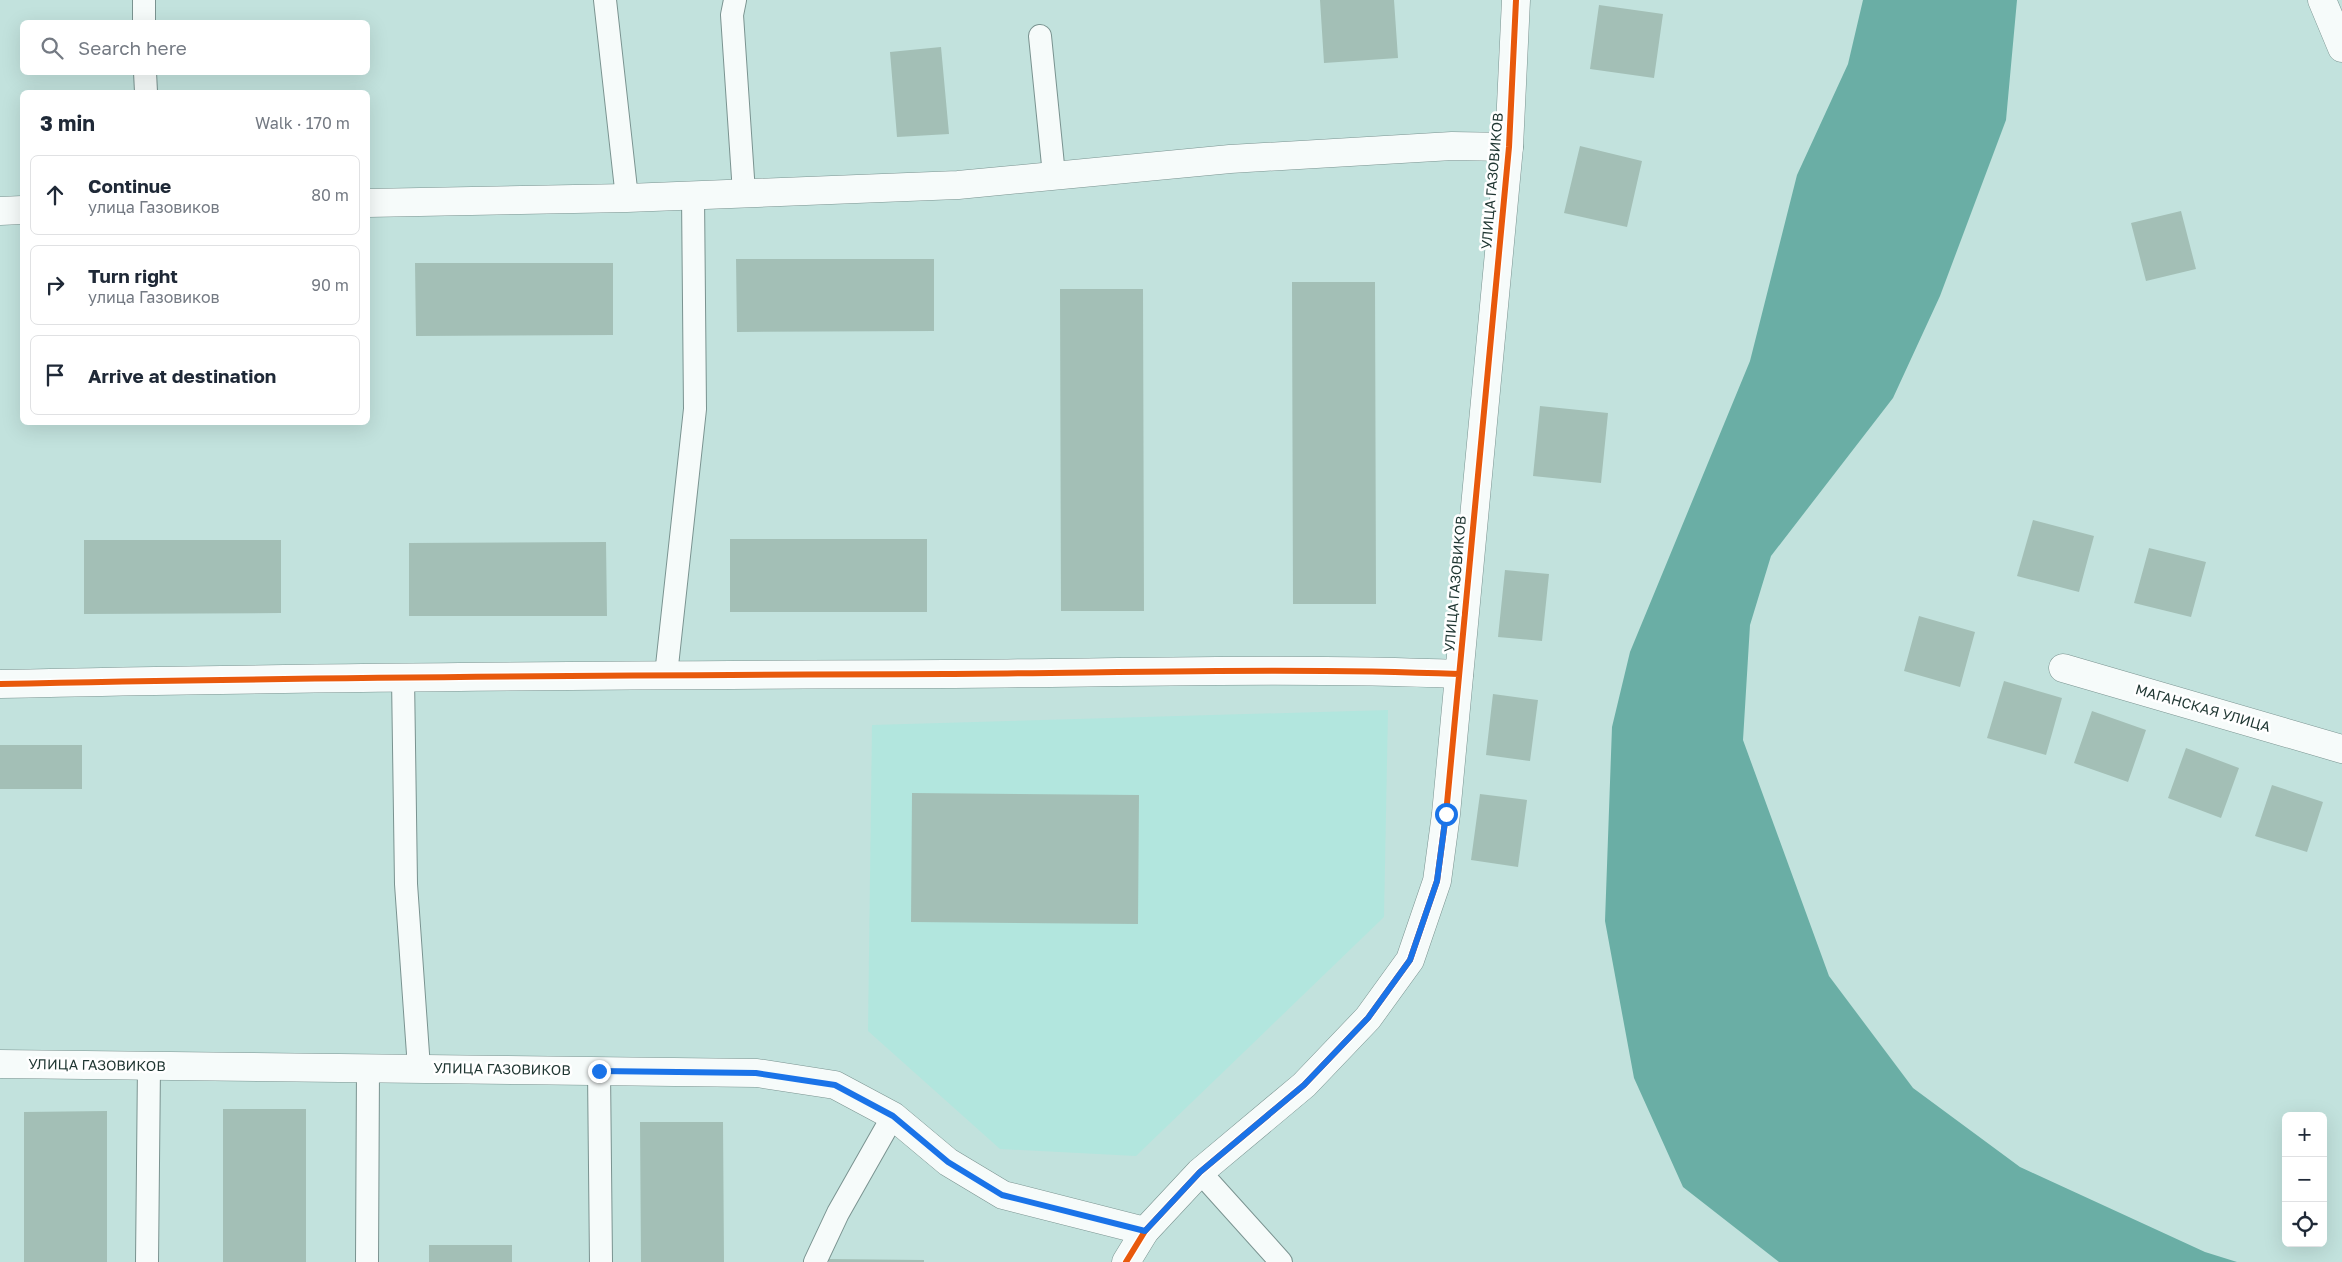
<!DOCTYPE html>
<meta charset="utf-8">
<style>
:root{--surface:#fff;--page:#f2f2f3;--text:#1f2937;--muted:#747a83;--line:#e0e1e3}
body{margin:0;font-family:"Golos Text",sans-serif;background:var(--page);color:var(--text)}
.controls{position:absolute;right:15px;bottom:15px;display:grid;overflow:hidden;border-radius:8px;box-shadow:0 5px 20px #0002}
.controls button{width:45px;height:45px;display:grid;place-items:center;padding:0;border:0;border-bottom:1px solid var(--line);background:var(--surface);color:var(--text);font:25px sans-serif}
.stop{position:absolute;width:15px;height:15px;margin:-11px;border:4px solid #1a73e8;border-radius:50%;background:#fff}
.stop.end{background:#1a73e8;border-color:#fff;box-shadow:0 1px 5px #0008}
.list{margin:0;padding:0;list-style:none}
h2{display:flex;justify-content:space-between;align-items:center;height:65px;margin:0;padding:0 20px;font-size:21px}
h2 small{font-size:16px;font-weight:400;color:var(--muted)}
.list li{display:grid;grid-template-columns:32px 1fr auto;gap:15px;align-items:center;box-sizing:border-box;height:80px;margin:0 10px 10px;padding:0 10px;border:1px solid var(--line);border-radius:8px}
.list b{display:block;font-size:19px;white-space:nowrap}
.list p{margin:0;font-size:16px;white-space:nowrap;color:var(--muted)}
.list em{font-size:16px;font-style:normal;color:var(--muted)}
.icon{flex:none;width:28px;height:28px;fill:none;stroke:currentColor;stroke-width:2;stroke-linecap:round;stroke-linejoin:round}
.map{position:relative;flex:none;width:2342px;height:1262px;overflow:hidden}
.search{position:absolute;background:var(--surface);box-shadow:0 5px 20px #0002;left:20px;top:20px;width:350px;height:55px;display:flex;align-items:center;gap:12px;box-sizing:border-box;padding:0 18px;border-radius:8px;color:var(--muted);font-size:19px}
.panel{position:absolute;background:var(--surface);box-shadow:0 5px 20px #0002;left:20px;top:90px;width:350px;height:335px;border-radius:8px}
.map>svg:first-child{display:block}
</style>
<div class="map">
<svg width="2342" height="1262" viewBox="0 0 2342 1262">
<rect width="100%" height="100%" fill="#c2e2dd"/>
<path fill="#b2e6de" d="M 1388,710 L 1384,917 L 1136,1156 L 1000,1149 L 868,1031 L 872,725 Z"/>
<path fill="#6aaea5" d="M 1863,0 L 2017,0 L 2006,120 L 1940,296 L 1893,398 L 1771,556 L 1750,625 L 1743,740 L 1829,976 L 1913,1088 L 2020,1167 L 2205,1252 L 2237,1262 L 1779,1262 L 1683,1187 L 1634,1078 L 1605,921 L 1612,727 L 1630,652 L 1750,361 L 1797,175 L 1848,64 Z"/>
<path fill="#a3bfb6" d="M 1320,0 L 1394,0 L 1398,58 L 1324,63 Z
M 1599,5 L 1663,14 L 1654,78 L 1590,69 Z
M 941,47 L 949,134 L 897,137 L 890,52 Z
M 1580,146 L 1642,161 L 1627,227 L 1564,213 Z
M 2181,211 L 2196,269 L 2146,281 L 2131,223 Z
M 736,259 L 934,259 L 934,331 L 737,332 Z
M 415,263 L 613,263 L 613,335 L 416,336 Z
M 1292,282 L 1375,282 L 1376,604 L 1293,604 Z
M 1060,289 L 1143,289 L 1144,611 L 1061,611 Z
M 1540,406 L 1608,413 L 1601,483 L 1533,476 Z
M 2033,520 L 2094,536 L 2079,592 L 2017,576 Z
M 730,539 L 927,539 L 927,612 L 730,612 Z
M 84,540 L 281,540 L 281,613 L 84,614 Z
M 606,542 L 607,616 L 409,616 L 409,543 Z
M 2149,548 L 2206,562 L 2191,617 L 2134,603 Z
M 1505,570 L 1549,574 L 1542,641 L 1498,637 Z
M 1919,616 L 1975,632 L 1960,687 L 1904,671 Z
M 2004,681 L 2062,698 L 2046,755 L 1987,738 Z
M 1493,694 L 1538,700 L 1530,761 L 1486,755 Z
M 2092,711 L 2146,730 L 2128,782 L 2074,763 Z
M 0,745 L 82,745 L 82,789 L 0,789 Z
M 2186,748 L 2239,768 L 2221,818 L 2168,798 Z
M 2272,785 L 2323,802 L 2307,852 L 2255,836 Z
M 912,793 L 1139,795 L 1138,924 L 911,922 Z
M 1480,794 L 1527,800 L 1518,867 L 1471,860 Z
M 223,1109 L 306,1109 L 306,1262 L 223,1262 Z
M 107,1111 L 107,1262 L 24,1262 L 24,1112 Z
M 640,1122 L 723,1122 L 724,1262 L 641,1262 Z
M 429,1245 L 512,1245 L 512,1262 L 429,1262 Z
M 829,1259 L 924,1260 L 924,1262 L 829,1262 Z"/>
<g fill="none" stroke-linecap="round" stroke-linejoin="round">
<defs>
<path id="service" d="M 144,0 L 144,22
M 605,0 L 627,198
M 735,0 L 732,15 L 744,193
M 1040,36 L 1054,175
M 145,72 L 146,92
M 666,675 L 695,409 L 693,195
M 403,677 L 406,884 L 419,1068
M 599,1071 L 601,1262
M 1200,1172 L 1281,1262
M 147,1262 L 149,1065
M 367,1262 L 368,1067
M 815,1262 L 838,1213 L 893,1116"/>
<path id="minor" d="M 368,203 L 627,198 L 958,185 L 1230,159 L 1452,146 L 1509,147
M 0,211 L 22,210
M 2063,668 L 2342,749
M 0,684 C 315,677 631,675 946,674 C 1117,673 1288,667 1459,674
M 0,1064 L 757,1073 L 835,1085 L 893,1116 L 948,1162 L 1003,1195 L 1145,1231"/>
<path id="tertiary" d="M 1126,1262 L 1145,1231 L 1200,1172 L 1304,1085 L 1368,1018 L 1410,960 L 1437,881 L 1446,814 L 1509,147 L 1516,0"/>
<path id="secondary" d="M 2322,0 L 2342,48"/>
</defs>
<use href="#service" stroke="#7a9390" stroke-width="24"/>
<use href="#minor" stroke="#7a9390" stroke-width="29"/>
<use href="#tertiary" stroke="#7a9390" stroke-width="29"/>
<use href="#secondary" stroke="#7a9390" stroke-width="29"/>
<use href="#service" stroke="#f6fbfa" stroke-width="22"/>
<use href="#minor" stroke="#f6fbfa" stroke-width="28"/>
<use href="#tertiary" stroke="#f6fbfa" stroke-width="28"/>
<use href="#secondary" stroke="#f6fbfa" stroke-width="28"/>
<defs>
<path id="cycleway" d="M 0,684 C 315,677 631,675 946,674 C 1117,673 1288,667 1459,674
M 1126,1262 L 1145,1231 L 1200,1172 L 1304,1085 L 1368,1018 L 1410,960 L 1437,881 L 1446,814 L 1509,147 L 1516,0"/>
</defs>
<use href="#cycleway" stroke="#fff" stroke-width="9"/>
<use href="#cycleway" stroke="#e8590c" stroke-width="6"/>
</g>
<g fill="none" stroke-linecap="round" stroke-linejoin="round">
<path stroke="#1a73e8" stroke-width="6" d="M 599,1071 L 756,1073 L 835,1085 L 893,1116 L 948,1162 L 1002,1195 L 1145,1231 L 1200,1172 L 1304,1085 L 1368,1018 L 1410,960 L 1437,881 L 1446,814"/>
</g>
<g text-anchor="middle" stroke-width="5" stroke-linejoin="round" paint-order="stroke">
<g font-size="14" fill="#1f3632" stroke="#fff">
<text transform="translate(1492 181) rotate(-85)" y="5">УЛИЦА ГАЗОВИКОВ</text>
<text transform="translate(1455 584) rotate(-85)" y="5">УЛИЦА ГАЗОВИКОВ</text>
<text transform="translate(2203 708) rotate(16)" y="5">МАГАНСКАЯ УЛИЦА</text>
<text transform="translate(97 1065) rotate(1)" y="5">УЛИЦА ГАЗОВИКОВ</text>
<text transform="translate(502 1069) rotate(1)" y="5">УЛИЦА ГАЗОВИКОВ</text>
</g>
</g>
</svg>
<div class="controls">
<button>+</button>
<button>−</button>
<button><svg class="icon" aria-label="locate" viewBox="0 0 24 24"><circle cx="12" cy="12" r="6"/><path d="M12 2v4M12 18v4M2 12h4M18 12h4"/></svg></button>
</div>
<div class="stop" style="left:1446px;top:814px"></div>
<div class="stop end" style="left:599px;top:1071px"></div>
<div class="search"><svg class="icon" aria-label="search" viewBox="0 0 24 24"><circle cx="10" cy="10" r="6"/><path d="M15 15l6 6"/></svg>Search here</div>
<section class="panel">
<h2>3 min<small>Walk · 170 m</small></h2>
<ul class="list">
<li><svg class="icon" aria-label="ahead" viewBox="0 0 24 24"><path d="M12 20V5M6 11l6-6 6 6"/></svg><div><b>Continue</b><p>улица Газовиков</p></div><em>80 m</em></li>
<li><svg class="icon" aria-label="right" viewBox="0 0 24 24"><path d="M7 20v-9h11M14 6l5 5-5 5"/></svg><div><b>Turn right</b><p>улица Газовиков</p></div><em>90 m</em></li>
<li><svg class="icon" aria-label="arrive" viewBox="0 0 24 24"><path d="M6 21V4h12l-3 4 3 4H6"/></svg><div><b>Arrive at destination</b></div></li>
</ul>
</section>
</div>
